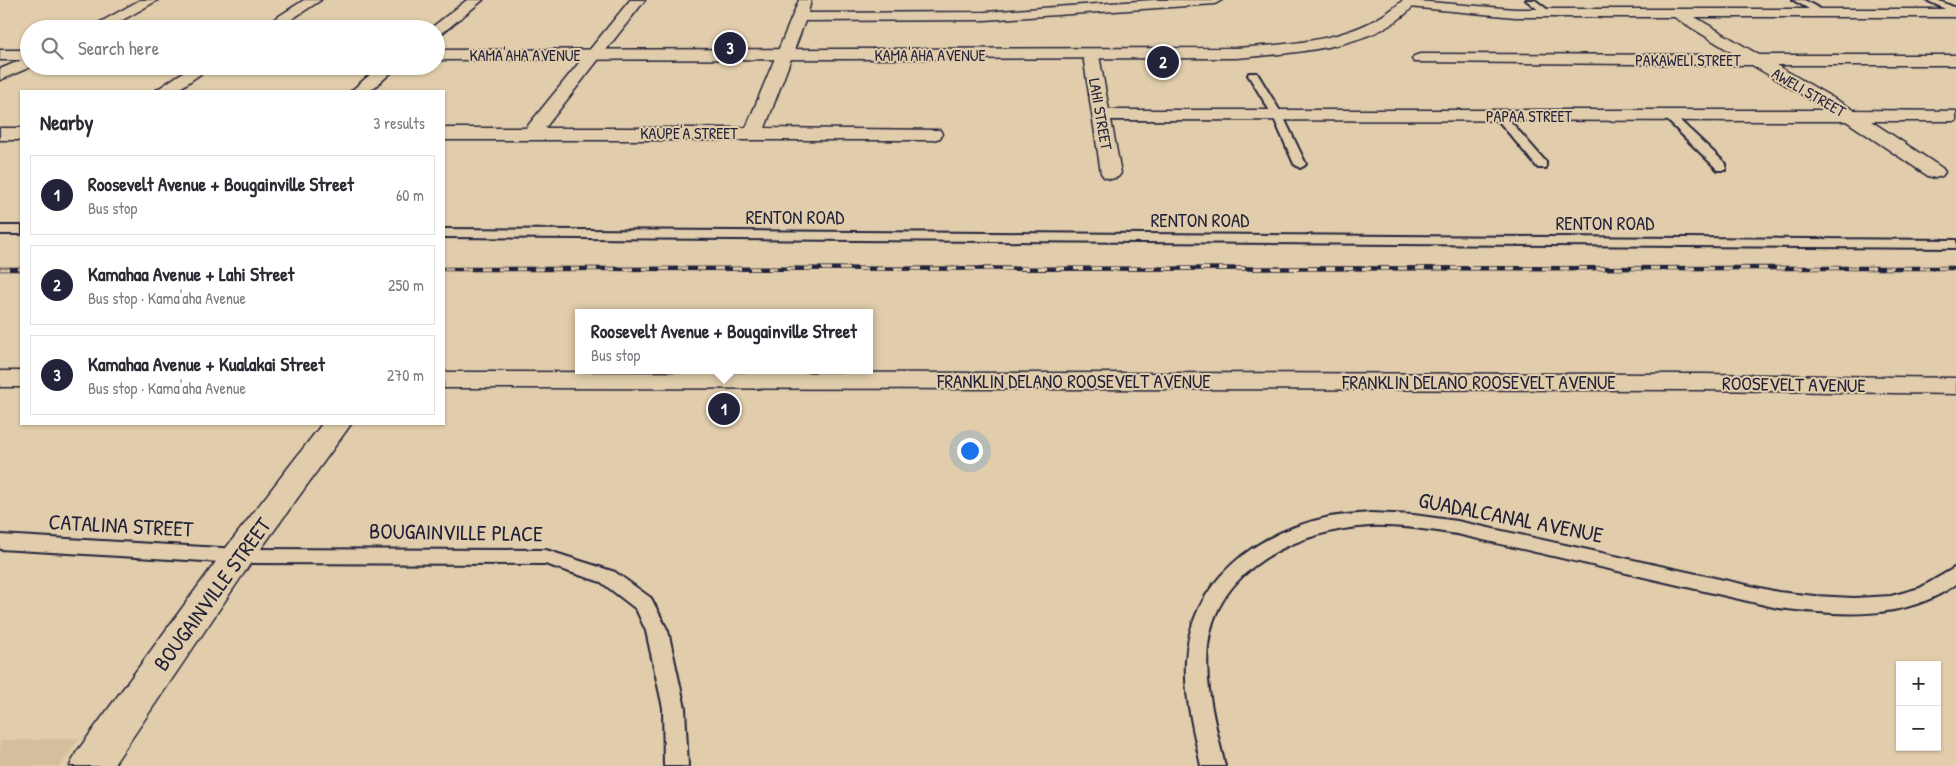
<!DOCTYPE html>
<meta charset="utf-8">
<style>
:root{--surface:#fff;--page:#f7f7f7;--text:#2b2b33;--muted:#7c7c81;--line:#e1e1e2;--accent:#22223b}
body{margin:0;font-family:"Patrick Hand",sans-serif;background:var(--page);color:var(--text)}
.controls{position:absolute;right:15px;bottom:15px;display:grid;overflow:hidden;border-radius:0px;box-shadow:0 1px 4px #0004}
.controls button{width:45px;height:45px;display:grid;place-items:center;padding:0;border:0;border-bottom:1px solid var(--line);background:var(--surface);color:var(--text);font:25px sans-serif}
.you{position:absolute;left:969px;top:450px;width:18px;height:18px;margin:-12px;border:4px solid #fff;border-radius:50%;background:#1a73e8;box-shadow:0 0 0 8px #1a73e833}
.badge{display:grid;place-items:center;width:32px;height:32px;border-radius:50%;background:var(--accent);color:#fff;font-size:16px;font-weight:700}
.pin{position:absolute;translate:-50% -50%;border:2px solid #fff;box-shadow:0 1px 5px #0006}
.popup{position:absolute;left:575px;top:309px;width:298px;height:65px;box-sizing:border-box;display:grid;place-content:center;border-radius:0px;background:var(--surface);filter:drop-shadow(0 1px 4px #0005);font-size:16px;white-space:nowrap;color:var(--muted)}
.popup b{font-size:19px;color:var(--text)}
.popup::after{content:'';position:absolute;left:50%;top:100%;margin-left:-10px;border:10px solid transparent;border-top-color:var(--surface)}
.list{margin:0;padding:0;list-style:none}
h2{display:flex;justify-content:space-between;align-items:center;height:65px;margin:0;padding:0 20px;font-size:21px}
h2 small{font-size:16px;font-weight:400;color:var(--muted)}
.list li{display:grid;grid-template-columns:32px 1fr auto;gap:15px;align-items:center;box-sizing:border-box;height:80px;margin:0 10px 10px;padding:0 10px;border:1px solid var(--line);border-radius:0px}
.list b{display:block;font-size:19px;white-space:nowrap}
.list p{margin:0;font-size:16px;white-space:nowrap;color:var(--muted)}
.list em{font-size:16px;font-style:normal;color:var(--muted)}
.icon{flex:none;width:28px;height:28px;fill:none;stroke:currentColor;stroke-width:2;stroke-linecap:round;stroke-linejoin:round}
.map{position:relative;flex:none;width:1956px;height:766px;overflow:hidden}
.search{position:absolute;background:var(--surface);box-shadow:0 1px 4px #0004;left:20px;top:20px;width:425px;height:55px;display:flex;align-items:center;gap:12px;box-sizing:border-box;padding:0 18px;border-radius:28px;color:var(--muted);font-size:19px}
.panel{position:absolute;background:var(--surface);box-shadow:0 1px 4px #0004;left:20px;top:90px;width:425px;height:335px;border-radius:0px}
.map>svg:first-child{display:block}
</style>
<div class="map">
<svg width="1956" height="766" viewBox="0 0 1956 766">
<rect width="100%" height="100%" fill="#e1cdab"/>
<filter id="ink" filterUnits="userSpaceOnUse"><feTurbulence type="fractalNoise" baseFrequency=".02" numOctaves="2"/><feDisplacementMap in="SourceGraphic" scale="10" xChannelSelector="R" yChannelSelector="G"/><feConvolveMatrix kernelMatrix="1 2 1 2 8 2 1 2 1" color-interpolation-filters="sRGB"/></filter>
<g filter="url(#ink)">
<path fill="#d3bf9c" d="M 80,738 L 60,766 L 0,766 L 0,741 Z"/>
<g fill="none" stroke-linecap="round" stroke-linejoin="round">
<defs>
<path id="service" d="M 1526,0 L 1535,0 L 1552,13 L 1545,15 Z
M 1793,0 L 1804,0 L 1827,13 L 1820,15 Z
M 1926,0 L 1937,0 L 1956,8 L 1956,14 Z
M 1249,73 L 1257,73 L 1283,116 L 1306,164 L 1304,166 L 1300,168 L 1294,164 L 1273,116 L 1248,75 Z
M 1500,113 L 1504,114 L 1546,162 L 1546,168 L 1538,168 L 1496,118 L 1495,116 Z
M 1669,113 L 1673,114 L 1726,164 L 1726,170 L 1718,170 L 1665,118 L 1664,116 Z
M 0,226 L 21,226 L 21,234 L 0,234 Z
M 444,229 L 1956,240 L 1956,248 L 444,237 Z
M 1371,513 L 1414,515 L 1457,521 L 1778,592 L 1815,596 L 1854,598 L 1891,596 L 1920,588 L 1956,567 L 1956,584 C 1903,622 1839,615 1778,608 L 1457,534 C 1429,530 1399,525 1370,526 C 1300,530 1216,567 1208,646 C 1204,687 1216,727 1225,766 L 1201,766 C 1194,732 1184,696 1186,661 C 1190,581 1256,532 1330,517 C 1343,515 1358,514 1371,513 Z
M 0,535 L 238,549 L 546,550 L 615,572 L 651,598 L 668,631 L 685,708 L 688,766 L 664,766 L 663,708 L 646,631 L 636,609 L 601,582 L 545,564 L 238,563 L 0,549 Z"/>
<path id="minor" d="M 140,0 L 158,0 L 107,29 L 88,29 Z
M 304,0 L 321,0 L 277,29 L 259,29 Z
M 467,0 L 483,0 L 441,34 L 436,36 L 436,29 L 431,28 Z
M 630,0 L 645,0 L 545,128 L 746,128 L 799,0 L 811,0 L 808,13 L 985,12 L 1153,0 L 1222,0 L 1215,4 L 985,20 L 805,21 L 765,128 L 940,130 L 942,134 L 940,138 L 933,140 L 444,140 L 444,128 L 526,128 Z
M 1404,0 L 1515,9 L 1956,9 L 1956,17 L 1695,17 L 1759,55 L 1956,55 L 1956,65 L 1776,65 L 1854,110 L 1956,111 L 1956,121 L 1871,121 L 1942,168 L 1945,172 L 1942,176 L 1935,178 L 1928,176 L 1846,121 L 1111,120 L 1121,173 L 1118,177 L 1111,179 L 1104,177 L 1101,173 L 1083,55 L 1091,50 L 1099,55 L 1109,110 L 1828,110 L 1752,65 L 1414,62 L 1412,59 L 1414,56 L 1420,54 L 1736,55 L 1674,17 L 1515,17 L 1409,7 L 1404,6 L 1402,3 Z
M 29,57 L 29,66 L 33,66 L 0,80 L 0,69 Z
M 192,66 L 212,66 L 176,91 L 155,91 Z
M 380,66 L 399,66 L 370,91 L 351,91 Z
M 0,128 L 21,128 L 21,140 L 0,140 Z
M 322,424 L 351,424 L 250,564 L 113,766 L 70,766 L 76,753 L 226,548 Z"/>
<path id="tertiary" d="M 1403,0 L 1418,0 C 1384,49 1290,53 1236,58 L 436,60 L 436,50 L 1236,48 C 1293,44 1359,41 1403,0 Z
M 0,50 L 29,50 L 29,60 L 0,60 Z"/>
<path id="secondary" d="M 0,371 L 21,371 L 21,387 L 0,387 Z
M 444,372 L 1704,374 L 1956,378 L 1956,394 L 1704,390 L 444,388 Z"/>
</defs>
<use href="#service" stroke="#22223b" stroke-width="4"/>
<use href="#minor" stroke="#22223b" stroke-width="3"/>
<use href="#tertiary" stroke="#22223b" stroke-width="3"/>
<use href="#secondary" stroke="#22223b" stroke-width="3"/>
<use href="#service" fill="#e1cdab" fill-rule="evenodd"/>
<use href="#minor" fill="#e1cdab" fill-rule="evenodd"/>
<use href="#tertiary" fill="#e1cdab" fill-rule="evenodd"/>
<use href="#secondary" fill="#e1cdab" fill-rule="evenodd"/>
<defs>
<path id="rail" d="M 0,269 L 21,269
M 444,269 L 1956,268"/>
</defs>
<use href="#rail" stroke="#22223b" stroke-width="4.5"/>
<use href="#rail" stroke="#e1cdab" stroke-width="3" stroke-dasharray="9" stroke-linecap="butt"/>
</g>
</g>
<g text-anchor="middle" stroke-width="4" stroke-linejoin="round" paint-order="stroke">
<g font-size="16" fill="#22223b" stroke="#e1cdab">
<text x="525" y="61">KAMA'AHA AVENUE</text>
<text x="930" y="61">KAMA'AHA AVENUE</text>
<text x="1688" y="66">PAKAWELI STREET</text>
<text transform="translate(1809 92) rotate(30)" y="6">AWELI STREET</text>
<text transform="translate(1101 114) rotate(80)" y="6">LAHI STREET</text>
<text x="1529" y="122">PAPAA STREET</text>
<text x="689" y="139">KAUPE'A STREET</text>
</g>
<g font-size="19" fill="#22223b" stroke="#e1cdab">
<text x="795" y="224">RENTON ROAD</text>
<text x="1200" y="227">RENTON ROAD</text>
<text x="1605" y="230">RENTON ROAD</text>
<text x="1074" y="388">FRANKLIN DELANO ROOSEVELT AVENUE</text>
<text x="1479" y="389">FRANKLIN DELANO ROOSEVELT AVENUE</text>
<text transform="translate(1794 384) rotate(1)" y="7">ROOSEVELT AVENUE</text>
</g>
<g font-size="22" fill="#22223b" stroke="#e1cdab">
<text transform="translate(1511 517) rotate(11)" y="8">GUADALCANAL AVENUE</text>
<text transform="translate(121 525) rotate(3)" y="8">CATALINA STREET</text>
<text transform="translate(456 532) rotate(1)" y="8">BOUGAINVILLE PLACE</text>
<text transform="translate(212 594) rotate(-54)" y="8">BOUGAINVILLE STREET</text>
</g>
</g>
</svg>
<div class="controls">
<button>+</button>
<button>−</button>
</div>
<div class="you"></div>
<div class="pin badge" style="left:724px;top:409px">1</div>
<div class="popup"><b>Roosevelt Avenue + Bougainville Street</b>Bus stop</div>
<div class="pin badge" style="left:1163px;top:62px">2</div>
<div class="pin badge" style="left:730px;top:48px">3</div>
<div class="search"><svg class="icon" aria-label="search" viewBox="0 0 24 24"><circle cx="10" cy="10" r="6"/><path d="M15 15l6 6"/></svg>Search here</div>
<section class="panel">
<h2>Nearby<small>3 results</small></h2>
<ul class="list">
<li><span class="badge">1</span><div><b>Roosevelt Avenue + Bougainville Street</b><p>Bus stop</p></div><em>60 m</em></li>
<li><span class="badge">2</span><div><b>Kamahaa Avenue + Lahi Street</b><p>Bus stop · Kama'aha Avenue</p></div><em>250 m</em></li>
<li><span class="badge">3</span><div><b>Kamahaa Avenue + Kualakai Street</b><p>Bus stop · Kama'aha Avenue</p></div><em>270 m</em></li>
</ul>
</section>
</div>
